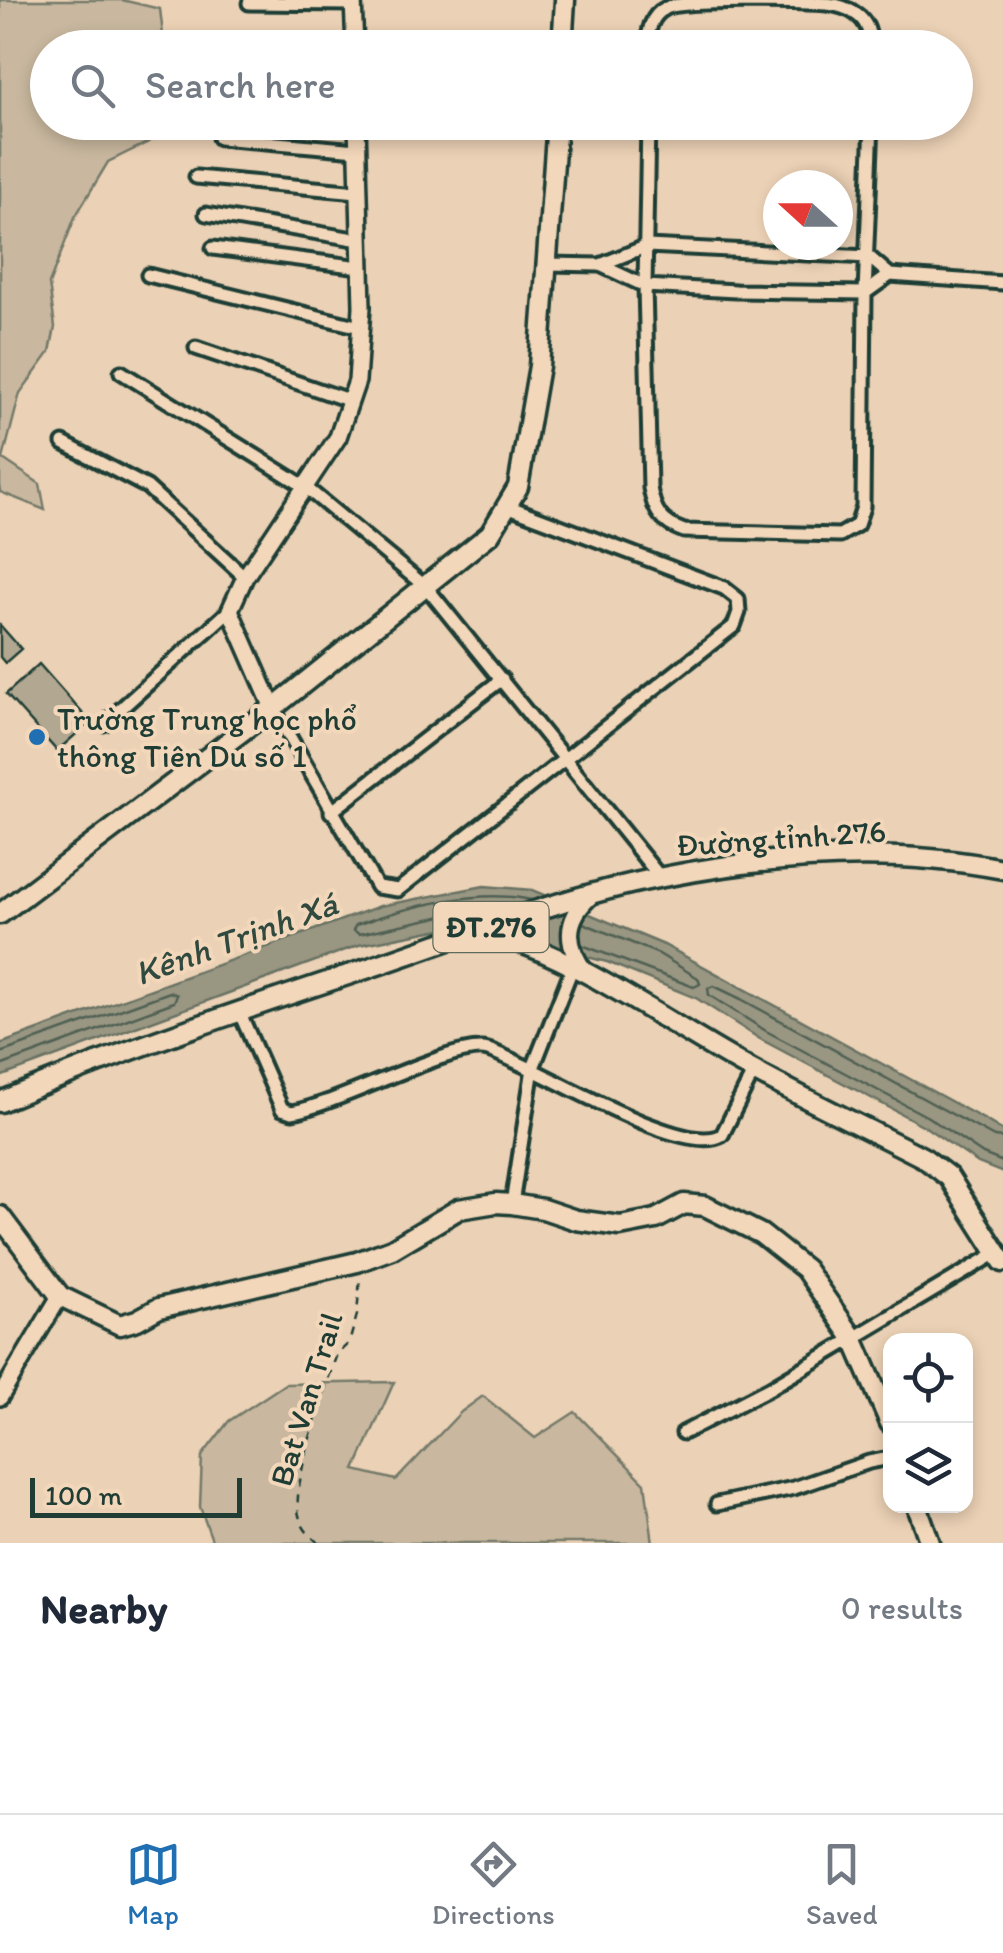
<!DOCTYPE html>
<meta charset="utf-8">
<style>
:root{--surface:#fff;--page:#f2f2f3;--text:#1f2937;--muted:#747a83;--line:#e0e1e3;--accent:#1f6fb2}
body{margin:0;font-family:Itim,sans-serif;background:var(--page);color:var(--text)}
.controls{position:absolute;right:30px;bottom:30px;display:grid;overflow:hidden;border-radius:20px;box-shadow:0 5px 15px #0003}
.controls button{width:90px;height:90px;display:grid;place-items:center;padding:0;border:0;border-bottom:2px solid var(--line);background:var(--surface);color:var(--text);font:50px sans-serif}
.compass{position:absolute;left:763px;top:170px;width:90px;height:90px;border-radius:50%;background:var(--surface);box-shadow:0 5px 15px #0003;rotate:291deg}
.scale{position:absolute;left:30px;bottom:25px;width:212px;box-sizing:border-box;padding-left:10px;border:5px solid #1f3d34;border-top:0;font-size:28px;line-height:35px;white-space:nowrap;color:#1f3d34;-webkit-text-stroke:8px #f3d7ba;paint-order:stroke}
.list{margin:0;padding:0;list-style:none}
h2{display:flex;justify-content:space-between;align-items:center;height:130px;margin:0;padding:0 40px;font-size:42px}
h2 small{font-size:32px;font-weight:400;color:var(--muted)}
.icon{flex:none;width:55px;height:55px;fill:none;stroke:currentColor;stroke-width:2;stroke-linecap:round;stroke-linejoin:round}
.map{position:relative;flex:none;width:1003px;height:1543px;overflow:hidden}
.search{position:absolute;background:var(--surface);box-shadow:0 5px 15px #0003;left:30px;right:30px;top:30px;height:110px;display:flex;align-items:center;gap:25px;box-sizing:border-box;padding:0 35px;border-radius:55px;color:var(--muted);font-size:38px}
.sheet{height:270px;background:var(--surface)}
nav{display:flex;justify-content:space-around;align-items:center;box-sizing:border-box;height:140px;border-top:2px solid var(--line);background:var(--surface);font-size:28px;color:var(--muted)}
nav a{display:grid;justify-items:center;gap:5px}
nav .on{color:var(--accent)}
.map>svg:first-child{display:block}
</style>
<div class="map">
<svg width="1003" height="1543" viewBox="0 0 1003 1543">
<rect width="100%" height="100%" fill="#ebd1b5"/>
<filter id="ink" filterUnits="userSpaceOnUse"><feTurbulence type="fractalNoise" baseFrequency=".01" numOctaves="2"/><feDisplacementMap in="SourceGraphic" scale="20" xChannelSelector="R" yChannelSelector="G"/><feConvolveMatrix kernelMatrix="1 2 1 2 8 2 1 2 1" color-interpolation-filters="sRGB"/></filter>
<g filter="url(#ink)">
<path fill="#c9b89f" stroke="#747a6a" stroke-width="2.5" d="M 0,0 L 122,0 L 160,9 L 163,35 L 148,47 L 48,48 L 48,122 L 168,123 L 165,134 L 108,162 L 75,217 L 49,284 L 55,327 L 50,352 L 20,393 L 3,459 L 40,484 L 45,510 L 0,492 Z
M 394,1382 L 355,1470 L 396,1480 L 461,1412 L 483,1396 L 535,1438 L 575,1412 L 645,1483 L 653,1543 L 213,1543 L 200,1507 L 202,1456 L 229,1421 L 285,1384 Z"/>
<path fill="#999682" stroke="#687263" stroke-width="2.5" d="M 484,886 L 532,890 L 664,945 L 987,1121 L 1003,1131 L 1003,1173 L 978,1163 L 924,1126 L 760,1039 L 696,998 L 607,962 L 462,925 L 359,945 L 0,1077 L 0,1044 L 380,906 Z"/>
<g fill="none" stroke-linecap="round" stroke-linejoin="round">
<path stroke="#506153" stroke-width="2.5" d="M 479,918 L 452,914 L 359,934 L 353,930 L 356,925 C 406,907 479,888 531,900
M 582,945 L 694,987 L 700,984 L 698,978 L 659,954 L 583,923
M 0,1053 L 170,992 L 177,995 L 174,1002 L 0,1066
M 1003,1138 L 994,1137 L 741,999 L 714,986 L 708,988 L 709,995 L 766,1031 L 928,1117 L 983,1154 L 1003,1162"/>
</g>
<path fill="#b2a790" stroke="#1f3d34" stroke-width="2.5" d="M 0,625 L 21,649 L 5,663 L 0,657 Z
M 39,664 L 90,722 L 57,751 L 6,694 Z"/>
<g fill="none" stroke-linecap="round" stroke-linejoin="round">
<defs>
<path id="minor" d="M 249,3 L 354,4
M 648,48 C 648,31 650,16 666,8 C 680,0 805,2 827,4 C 838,5 848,8 856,14 C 868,22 870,34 871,48
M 648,122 L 645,286 L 650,488 C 654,511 661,523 684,531 L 840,535 L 857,525 L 863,507 L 865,293 L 872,122
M 219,138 L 357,150
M 196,177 L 358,192
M 206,214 L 360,240
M 213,248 L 360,267
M 547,264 L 600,265 L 647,246 L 869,257 L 890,275 L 1003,283
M 600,265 L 645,286 L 736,291 L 865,293 L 890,275
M 148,275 L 360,327
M 196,348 L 351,401
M 121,372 L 304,486 L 427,588 L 660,877
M 63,443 L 147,487 L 245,577
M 273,708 L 377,887 L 398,890 L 734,626 L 739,612 L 738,599 L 724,588 L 507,506
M 104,724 L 230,610
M 331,812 L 502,679
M 239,1011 L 282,1109 L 292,1112 C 334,1106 458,1040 488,1050 C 536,1065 682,1159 722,1135 L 754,1071
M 512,1204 L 533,1068 L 573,966
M 683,1433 L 770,1388 L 1000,1251
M 717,1504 L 794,1488 L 869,1462 L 890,1458"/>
<path id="tertiary" d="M 353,0 L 355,48
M 273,708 L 230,610 L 245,577 L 338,437 L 357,381 L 362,307 L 357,122
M 586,973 C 565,945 564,919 592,895
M 0,1397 L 60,1296"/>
<path id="secondary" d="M 562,48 L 565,0
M 0,914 L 273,708 L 490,534 L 518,487 L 539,366 L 557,122
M 483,930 C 582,958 665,1023 754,1071 C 810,1102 868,1129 924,1158 L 949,1177 L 1003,1262
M 0,1216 L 60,1296 L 120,1325 L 137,1320 L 159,1308 L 357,1262 L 392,1249 L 459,1209 L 496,1203 L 512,1204 L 543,1209 L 576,1220 L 620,1226 L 656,1219 L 684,1204 L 705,1206 L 761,1234 L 805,1269 L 853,1338 L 890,1423
M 917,1506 L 930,1543"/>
<path id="primary" d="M 0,1102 C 120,1051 245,1009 369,968 C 461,937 564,896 658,878 C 769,856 891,847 1003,869"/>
</defs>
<use href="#minor" stroke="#1f3d34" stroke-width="19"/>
<use href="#tertiary" stroke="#1f3d34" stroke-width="22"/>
<use href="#secondary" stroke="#1f3d34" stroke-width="25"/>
<use href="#primary" stroke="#1f3d34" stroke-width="25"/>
<path stroke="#1f3d34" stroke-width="2.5" stroke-dasharray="8 8" stroke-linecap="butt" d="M 319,1543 C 307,1534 300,1525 298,1510 C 294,1478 325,1388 337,1354 L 349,1343 L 357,1315 L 360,1278"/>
<use href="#minor" stroke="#f3d7ba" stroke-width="11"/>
<use href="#tertiary" stroke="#f3d7ba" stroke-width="15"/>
<use href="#secondary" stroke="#f3d7ba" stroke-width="18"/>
<use href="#primary" stroke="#f3d7ba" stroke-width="18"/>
</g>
</g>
<circle fill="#1f6fb2" stroke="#f3d7ba" stroke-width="4" cx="37" cy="737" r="10"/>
<g text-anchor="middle" stroke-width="8" stroke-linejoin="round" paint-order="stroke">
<rect fill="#f3d7ba" stroke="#5f6b5c" stroke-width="2.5" x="433.5" y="902" width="115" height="50" rx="8"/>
<g font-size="30" font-weight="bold" fill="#1f3d34">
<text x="491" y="937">ĐT.276</text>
</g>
<g font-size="32" fill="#1f3d34" stroke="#f3d7ba" text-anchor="start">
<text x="57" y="730">Trường Trung học phổ<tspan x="57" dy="37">thông Tiên Du số 1</tspan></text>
</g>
<g font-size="32" fill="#1f3d34" stroke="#f3d7ba">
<text transform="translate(781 838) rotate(-4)" y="11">Đường tỉnh 276</text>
<text transform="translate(306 1399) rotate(-73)" y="11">Bat Van Trail</text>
</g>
<g font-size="35" font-style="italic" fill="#314a40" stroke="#f3d7ba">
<text transform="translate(236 938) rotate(-20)" y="12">Kênh Trịnh Xá</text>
</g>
</g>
</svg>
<div class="controls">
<button><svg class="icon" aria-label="locate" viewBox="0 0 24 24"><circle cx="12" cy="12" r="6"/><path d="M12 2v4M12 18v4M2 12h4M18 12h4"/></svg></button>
<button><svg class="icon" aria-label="layers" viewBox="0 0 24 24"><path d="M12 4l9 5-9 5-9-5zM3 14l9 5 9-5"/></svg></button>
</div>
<svg class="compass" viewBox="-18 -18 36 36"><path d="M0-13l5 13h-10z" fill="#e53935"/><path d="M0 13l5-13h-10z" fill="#747a83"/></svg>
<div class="scale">100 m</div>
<div class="search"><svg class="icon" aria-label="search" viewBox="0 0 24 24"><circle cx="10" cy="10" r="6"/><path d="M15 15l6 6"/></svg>Search here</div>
</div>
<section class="sheet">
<h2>Nearby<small>0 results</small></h2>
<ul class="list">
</ul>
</section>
<nav>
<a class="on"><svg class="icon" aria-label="map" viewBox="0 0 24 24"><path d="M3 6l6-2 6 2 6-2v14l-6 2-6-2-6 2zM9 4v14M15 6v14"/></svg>Map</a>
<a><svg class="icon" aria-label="directions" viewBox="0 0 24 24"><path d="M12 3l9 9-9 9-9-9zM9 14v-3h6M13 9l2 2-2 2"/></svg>Directions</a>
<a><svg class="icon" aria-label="saved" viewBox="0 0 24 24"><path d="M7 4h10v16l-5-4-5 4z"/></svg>Saved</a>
</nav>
